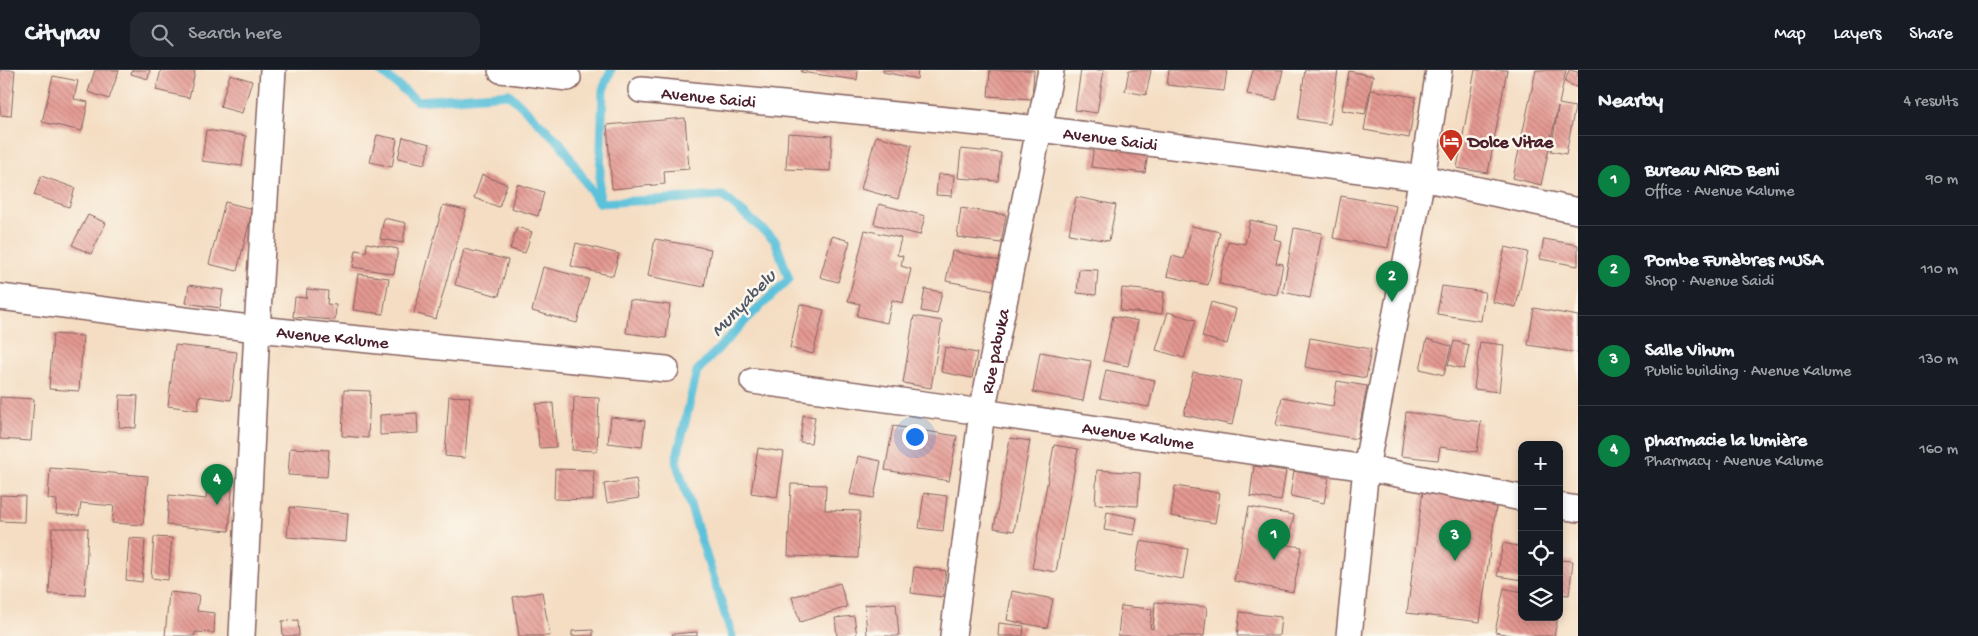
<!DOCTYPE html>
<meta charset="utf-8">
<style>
:root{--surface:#171b24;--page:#242831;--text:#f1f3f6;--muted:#9ea1a6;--line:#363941;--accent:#0b8043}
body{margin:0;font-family:"Gochi Hand",sans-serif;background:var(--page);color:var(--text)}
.controls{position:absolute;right:15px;bottom:15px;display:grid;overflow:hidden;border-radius:10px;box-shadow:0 2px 8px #0003}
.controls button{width:45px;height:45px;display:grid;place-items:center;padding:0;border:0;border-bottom:1px solid var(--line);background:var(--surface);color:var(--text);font:25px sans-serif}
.you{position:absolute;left:914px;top:366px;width:18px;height:18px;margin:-12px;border:4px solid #fff;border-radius:50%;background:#1a73e8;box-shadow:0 0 0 8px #1a73e833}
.badge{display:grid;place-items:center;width:32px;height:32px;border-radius:50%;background:var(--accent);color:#fff;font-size:16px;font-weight:700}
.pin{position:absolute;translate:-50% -41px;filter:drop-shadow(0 1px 2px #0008)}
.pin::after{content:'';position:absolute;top:26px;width:18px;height:15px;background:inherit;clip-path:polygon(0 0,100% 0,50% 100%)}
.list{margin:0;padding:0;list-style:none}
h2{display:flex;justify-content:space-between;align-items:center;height:65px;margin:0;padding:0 20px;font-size:21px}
h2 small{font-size:16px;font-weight:400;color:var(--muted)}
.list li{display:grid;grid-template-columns:32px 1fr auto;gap:15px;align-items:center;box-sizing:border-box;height:90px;padding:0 20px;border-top:1px solid var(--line)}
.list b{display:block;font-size:19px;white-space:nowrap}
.list p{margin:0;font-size:16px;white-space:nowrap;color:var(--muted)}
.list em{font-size:16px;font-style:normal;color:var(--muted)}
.icon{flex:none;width:28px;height:28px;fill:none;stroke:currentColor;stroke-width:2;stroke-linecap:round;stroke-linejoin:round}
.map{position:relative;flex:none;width:1578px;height:566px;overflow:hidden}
header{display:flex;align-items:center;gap:30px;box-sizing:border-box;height:70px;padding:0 25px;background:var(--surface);border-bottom:1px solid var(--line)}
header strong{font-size:24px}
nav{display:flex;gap:28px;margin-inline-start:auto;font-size:18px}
.search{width:350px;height:45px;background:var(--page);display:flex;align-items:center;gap:12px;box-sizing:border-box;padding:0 18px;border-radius:15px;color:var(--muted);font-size:19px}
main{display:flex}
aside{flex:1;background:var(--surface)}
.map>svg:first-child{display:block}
</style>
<header>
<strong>Citynav</strong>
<div class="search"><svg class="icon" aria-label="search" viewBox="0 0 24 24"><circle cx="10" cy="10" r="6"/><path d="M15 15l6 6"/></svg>Search here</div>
<nav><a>Map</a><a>Layers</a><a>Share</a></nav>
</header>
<main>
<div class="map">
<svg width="1578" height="566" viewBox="0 0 1578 566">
<defs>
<pattern id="building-back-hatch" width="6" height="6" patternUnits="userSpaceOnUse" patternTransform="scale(1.25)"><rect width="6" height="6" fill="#e49992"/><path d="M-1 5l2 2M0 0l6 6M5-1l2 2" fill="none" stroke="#bb7c77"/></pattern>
</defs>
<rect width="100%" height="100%" fill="#fbf7ec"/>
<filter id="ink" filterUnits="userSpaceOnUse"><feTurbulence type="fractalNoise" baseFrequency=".02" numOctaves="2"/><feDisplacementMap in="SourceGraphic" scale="10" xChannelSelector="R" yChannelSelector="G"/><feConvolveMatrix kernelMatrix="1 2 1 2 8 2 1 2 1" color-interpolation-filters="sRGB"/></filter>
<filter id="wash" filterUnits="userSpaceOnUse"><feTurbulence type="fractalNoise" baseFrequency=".0096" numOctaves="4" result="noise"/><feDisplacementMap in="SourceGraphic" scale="20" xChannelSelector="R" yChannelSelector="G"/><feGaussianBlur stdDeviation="1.12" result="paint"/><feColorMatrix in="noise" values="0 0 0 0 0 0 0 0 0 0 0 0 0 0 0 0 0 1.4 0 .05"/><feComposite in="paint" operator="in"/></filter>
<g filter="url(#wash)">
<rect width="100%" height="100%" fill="#f4ddc2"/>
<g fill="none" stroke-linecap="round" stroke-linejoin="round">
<path stroke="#5cc1da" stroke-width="9" d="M 379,0 L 417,31 L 509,24 L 561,74 L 599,133
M 611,0 L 603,20 L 599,133 L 723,126 L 775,170 L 789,209 L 750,246 L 697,301 L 676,391 L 732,566"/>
</g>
<g id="blocks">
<path fill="url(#building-back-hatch)" d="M 0,0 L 15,0 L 11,46 L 0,45 Z
M 95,0 L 119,0 L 109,29 L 88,22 Z
M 132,0 L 150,0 L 148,9 L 131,4 Z
M 161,0 L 187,0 L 195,2 L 189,28 L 156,20 Z
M 802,0 L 858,0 L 857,10 L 801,2 Z
M 883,0 L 918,0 L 917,9 L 883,2 Z
M 990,0 L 1034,0 L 1032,29 L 988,26 Z
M 1081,0 L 1104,0 L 1097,43 L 1075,40 Z
M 1129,0 L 1151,0 L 1146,25 L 1125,21 Z
M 1169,0 L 1227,0 L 1224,21 L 1167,15 Z
M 1253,0 L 1283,0 L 1276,30 L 1247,24 Z
M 1305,0 L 1338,0 L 1330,54 L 1298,49 Z
M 1475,0 L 1507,0 L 1488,103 L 1457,98 Z
M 1536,0 L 1566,0 L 1559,34 L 1575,37 L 1566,84 L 1551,81 L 1558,37 L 1541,115 L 1513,108 Z
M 1569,0 L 1578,2 L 1578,18 L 1565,12 Z
M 1349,1 L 1373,6 L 1365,44 L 1342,40 Z
M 230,4 L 252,11 L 242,43 L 220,37 Z
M 53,6 L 78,11 L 74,29 L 88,32 L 82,61 L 42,52 Z
M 1371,20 L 1416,27 L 1409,68 L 1364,60 Z
M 685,48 L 689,99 L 664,101 L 665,114 L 612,119 L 607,55 Z
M 206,60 L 246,66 L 242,96 L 202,91 Z
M 788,63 L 832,66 L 830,101 L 786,99 Z
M 377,65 L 397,69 L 392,97 L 370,92 Z
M 876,66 L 912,75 L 898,129 L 861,119 Z
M 403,67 L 430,74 L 425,94 L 398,88 Z
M 1094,75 L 1148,82 L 1145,103 L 1091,97 Z
M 961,79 L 1001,83 L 998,111 L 958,108 Z
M 938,104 L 954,105 L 952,126 L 936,125 Z
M 482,105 L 507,114 L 499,137 L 474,128 Z
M 41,106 L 75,118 L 69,137 L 34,125 Z
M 517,114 L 544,122 L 538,146 L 511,138 Z
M 1341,126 L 1396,136 L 1388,178 L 1333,168 Z
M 1076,127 L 1116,135 L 1109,171 L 1069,164 Z
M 225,132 L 253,139 L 237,201 L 209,194 Z
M 879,134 L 925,146 L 920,165 L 874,154 Z
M 443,135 L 466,140 L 436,249 L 414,243 Z
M 961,138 L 1006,145 L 1001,173 L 957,167 Z
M 88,145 L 106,153 L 91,184 L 72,175 Z
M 384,148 L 406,153 L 403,173 L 380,169 Z
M 1250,150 L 1277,156 L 1274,169 L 1281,171 L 1276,193 L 1283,194 L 1277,225 L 1219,214 L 1228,171 L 1245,174 Z
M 1192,156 L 1220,162 L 1208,215 L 1167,206 L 1172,186 L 1184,189 Z
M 517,157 L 532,162 L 525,183 L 510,179 Z
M 1294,158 L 1322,163 L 1310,228 L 1283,222 Z
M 865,160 L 901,168 L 897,185 L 903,186 L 901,196 L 911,199 L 903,233 L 892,230 L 887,253 L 857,246 L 860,234 L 848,231 Z
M 832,166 L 850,171 L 838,212 L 820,207 Z
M 655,169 L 711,179 L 704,217 L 648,206 Z
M 1544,169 L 1578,175 L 1578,196 L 1540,189 Z
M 367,173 L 398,179 L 394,204 L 353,197 L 356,180 L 366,182 Z
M 576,173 L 619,184 L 613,206 L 571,196 Z
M 1505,177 L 1528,182 L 1516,237 L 1493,232 Z
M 464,179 L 508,190 L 499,226 L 455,215 Z
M 952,181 L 1000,191 L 994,220 L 946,211 Z
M 543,197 L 589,209 L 577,253 L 532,241 Z
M 1079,199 L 1098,200 L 1096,225 L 1077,223 Z
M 358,204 L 389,208 L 383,244 L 353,240 Z
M 189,215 L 223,220 L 220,238 L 186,233 Z
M 1442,216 L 1485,222 L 1481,251 L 1437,244 Z
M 1122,218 L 1164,222 L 1162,244 L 1120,241 Z
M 307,219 L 328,221 L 327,234 L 336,235 L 335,250 L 293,247 L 295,227 L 306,228 Z
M 925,219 L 942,222 L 937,244 L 921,241 Z
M 630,230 L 670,235 L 666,268 L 626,263 Z
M 1211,232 L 1236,239 L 1227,274 L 1202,267 Z
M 800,234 L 824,240 L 813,284 L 790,278 Z
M 1534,238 L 1578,246 L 1578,283 L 1528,275 Z
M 1168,242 L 1196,250 L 1184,288 L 1156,280 Z
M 914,246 L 942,251 L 931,318 L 903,313 Z
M 1113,246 L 1138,251 L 1128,296 L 1103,291 Z
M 53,264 L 83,266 L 79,321 L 49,319 Z
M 1310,268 L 1371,279 L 1366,308 L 1305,297 Z
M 1427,269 L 1451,276 L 1444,305 L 1420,299 Z
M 1454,271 L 1469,275 L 1464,299 L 1448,295 Z
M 1480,272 L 1504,275 L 1499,322 L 1474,319 Z
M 175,275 L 237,282 L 231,330 L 199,326 L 198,340 L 168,336 Z
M 945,277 L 977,283 L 972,308 L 941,302 Z
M 1040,282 L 1091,291 L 1083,331 L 1033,322 Z
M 1106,300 L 1155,310 L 1149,337 L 1100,328 Z
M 1193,302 L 1241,311 L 1232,355 L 1184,345 Z
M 1337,311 L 1367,316 L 1357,369 L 1276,355 L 1282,327 L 1333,336 Z
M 344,320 L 370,321 L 368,368 L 342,366 Z
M 120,325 L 138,326 L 136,358 L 119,357 Z
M 449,326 L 470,327 L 465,388 L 445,386 Z
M 0,327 L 34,329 L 31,371 L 0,369 Z
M 574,327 L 599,328 L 597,381 L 572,380 Z
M 553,333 L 556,377 L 539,378 L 536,334 Z
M 1406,342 L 1481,352 L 1477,382 L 1440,377 L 1438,390 L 1401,386 Z
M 417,343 L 418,363 L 380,365 L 380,345 Z
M 803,345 L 815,347 L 811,373 L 800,372 Z
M 611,347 L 645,351 L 642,377 L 608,373 Z
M 893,356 L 957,366 L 949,411 L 885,400 Z
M 1010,368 L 1030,371 L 1014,461 L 994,458 Z
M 1054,375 L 1078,379 L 1056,502 L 1032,498 Z
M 290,378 L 329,380 L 327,407 L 288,405 Z
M 758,378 L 784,382 L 777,427 L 751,423 Z
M 858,386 L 881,391 L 874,428 L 850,424 Z
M 1254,396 L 1286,401 L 1281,431 L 1250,426 Z
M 50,398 L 148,406 L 143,455 L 112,453 L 114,436 L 81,433 L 79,446 L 56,444 L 57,430 L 48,429 Z
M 555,399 L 594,400 L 593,430 L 554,429 Z
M 1097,400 L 1140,403 L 1138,436 L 1095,434 Z
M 1294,401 L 1329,408 L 1324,433 L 1290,426 Z
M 636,409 L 639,428 L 607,433 L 604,414 Z
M 791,414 L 826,415 L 825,440 L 860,441 L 858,488 L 788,486 Z
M 1175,416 L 1220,423 L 1215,453 L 1171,446 Z
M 207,417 L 232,419 L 229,461 L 167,455 L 169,425 L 206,429 Z
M 1423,420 L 1497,430 L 1480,552 L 1407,543 Z
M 924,423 L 947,426 L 943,461 L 919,458 Z
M 0,425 L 25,426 L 24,452 L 0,451 Z
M 290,437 L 348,443 L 346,472 L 287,467 Z
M 1249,437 L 1294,445 L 1288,475 L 1302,477 L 1293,522 L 1234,511 Z
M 1107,442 L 1137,448 L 1134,465 L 1104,460 Z
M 52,458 L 88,458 L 85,525 L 49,524 Z
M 154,467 L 172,468 L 168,510 L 151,508 Z
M 129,468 L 145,469 L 142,512 L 126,510 Z
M 1140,471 L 1188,479 L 1183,509 L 1135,501 Z
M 1503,473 L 1522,477 L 1522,510 L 1497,506 Z
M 1559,490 L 1573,491 L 1569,525 L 1559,524 Z
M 914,497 L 946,501 L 942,527 L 911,523 Z
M 840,513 L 847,537 L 800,552 L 792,527 Z
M 1504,518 L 1522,522 L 1522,547 L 1558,547 L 1554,566 L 1515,566 L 1495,562 Z
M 1012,521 L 1053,529 L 1047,558 L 1007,550 Z
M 169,522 L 199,525 L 197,541 L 215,543 L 214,563 L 195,562 L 195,566 L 165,566 Z
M 542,522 L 550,566 L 519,566 L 513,527 Z
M 1155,532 L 1207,537 L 1204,566 L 1118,566 L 1121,536 L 1152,539 L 1150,558 L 1153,559 Z
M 896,533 L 899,566 L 867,566 L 865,535 Z
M 1240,542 L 1281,547 L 1279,566 L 1237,566 Z
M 854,546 L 857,566 L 837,566 L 835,548 Z
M 298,550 L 299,566 L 283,566 L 282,551 Z
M 999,553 L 1024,556 L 1023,566 L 998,566 Z
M 593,560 L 593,566 L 572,566 L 572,561 Z
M 697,562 L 697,566 L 673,566 L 672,564 Z"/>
</g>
</g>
<g filter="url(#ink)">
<use href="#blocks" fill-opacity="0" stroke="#866260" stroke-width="1"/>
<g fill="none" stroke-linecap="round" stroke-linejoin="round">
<defs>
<g id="minor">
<path d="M 501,0 L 568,8"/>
<path id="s1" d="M 641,20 L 1040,59 L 1422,108 L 1578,141"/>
<path id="s2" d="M 0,227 L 257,259 L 666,299"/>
<path id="s3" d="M 753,311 L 982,342 L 1366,398 L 1522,428"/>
<path d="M 1559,436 L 1578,439"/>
<path d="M 242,566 L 257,259 L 273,0"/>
<path id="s4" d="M 953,566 L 982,342 L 1051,0"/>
<path d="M 1349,566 L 1366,398 L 1422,108 L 1439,0"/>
</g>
</defs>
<use href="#minor" stroke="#866260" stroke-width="28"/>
<use href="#minor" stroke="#fff" stroke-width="25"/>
</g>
</g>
<defs>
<symbol id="hotel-pin" viewBox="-11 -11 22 30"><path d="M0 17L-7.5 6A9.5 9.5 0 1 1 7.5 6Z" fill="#c8321e" stroke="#fbf7ec"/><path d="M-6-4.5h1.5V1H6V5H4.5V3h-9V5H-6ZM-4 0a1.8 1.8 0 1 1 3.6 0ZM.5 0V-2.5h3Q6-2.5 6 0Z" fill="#fff"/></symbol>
</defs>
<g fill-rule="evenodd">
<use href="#hotel-pin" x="1437" y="57" width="28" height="38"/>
</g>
<g text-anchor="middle" stroke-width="5" stroke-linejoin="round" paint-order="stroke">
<g font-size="18" fill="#4a1f2b" stroke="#fbf7ec">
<text dy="6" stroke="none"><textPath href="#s1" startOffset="68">Avenue Saidi</textPath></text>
<text dy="6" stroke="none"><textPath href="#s1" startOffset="472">Avenue Saidi</textPath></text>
<text dy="6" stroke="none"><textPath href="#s2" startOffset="335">Avenue Kalume</textPath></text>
<text dy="6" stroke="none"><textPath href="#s4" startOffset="288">Rue pabuka</textPath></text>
<text dy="6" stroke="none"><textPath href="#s3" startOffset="389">Avenue Kalume</textPath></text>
</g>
<g font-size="18" font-weight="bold" fill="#4a1f2b" stroke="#fbf7ec" text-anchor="start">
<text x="1468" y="77">Dolce Vitae</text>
</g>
<g font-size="19" font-style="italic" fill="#505868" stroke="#fbf7ec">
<text transform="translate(742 232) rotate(-46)" y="7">Munyabelu</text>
</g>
</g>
</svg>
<div class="controls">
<button>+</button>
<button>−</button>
<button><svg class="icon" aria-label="locate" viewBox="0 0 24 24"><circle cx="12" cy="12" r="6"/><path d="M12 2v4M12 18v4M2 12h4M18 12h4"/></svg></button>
<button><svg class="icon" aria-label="layers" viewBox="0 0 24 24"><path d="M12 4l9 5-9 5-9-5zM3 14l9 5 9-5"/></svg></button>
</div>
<div class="you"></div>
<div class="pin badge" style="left:1274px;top:490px">1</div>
<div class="pin badge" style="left:1392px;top:232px">2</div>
<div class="pin badge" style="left:1455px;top:491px">3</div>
<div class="pin badge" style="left:217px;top:435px">4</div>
</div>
<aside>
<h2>Nearby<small>4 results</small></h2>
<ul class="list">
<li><span class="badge">1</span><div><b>Bureau AIRD Beni</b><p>Office · Avenue Kalume</p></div><em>90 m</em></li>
<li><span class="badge">2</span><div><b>Pombe Funèbres MUSA</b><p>Shop · Avenue Saidi</p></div><em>110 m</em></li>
<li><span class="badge">3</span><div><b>Salle Vihum</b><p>Public building · Avenue Kalume</p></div><em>130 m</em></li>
<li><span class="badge">4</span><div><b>pharmacie la lumière</b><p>Pharmacy · Avenue Kalume</p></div><em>160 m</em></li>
</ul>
</aside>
</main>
